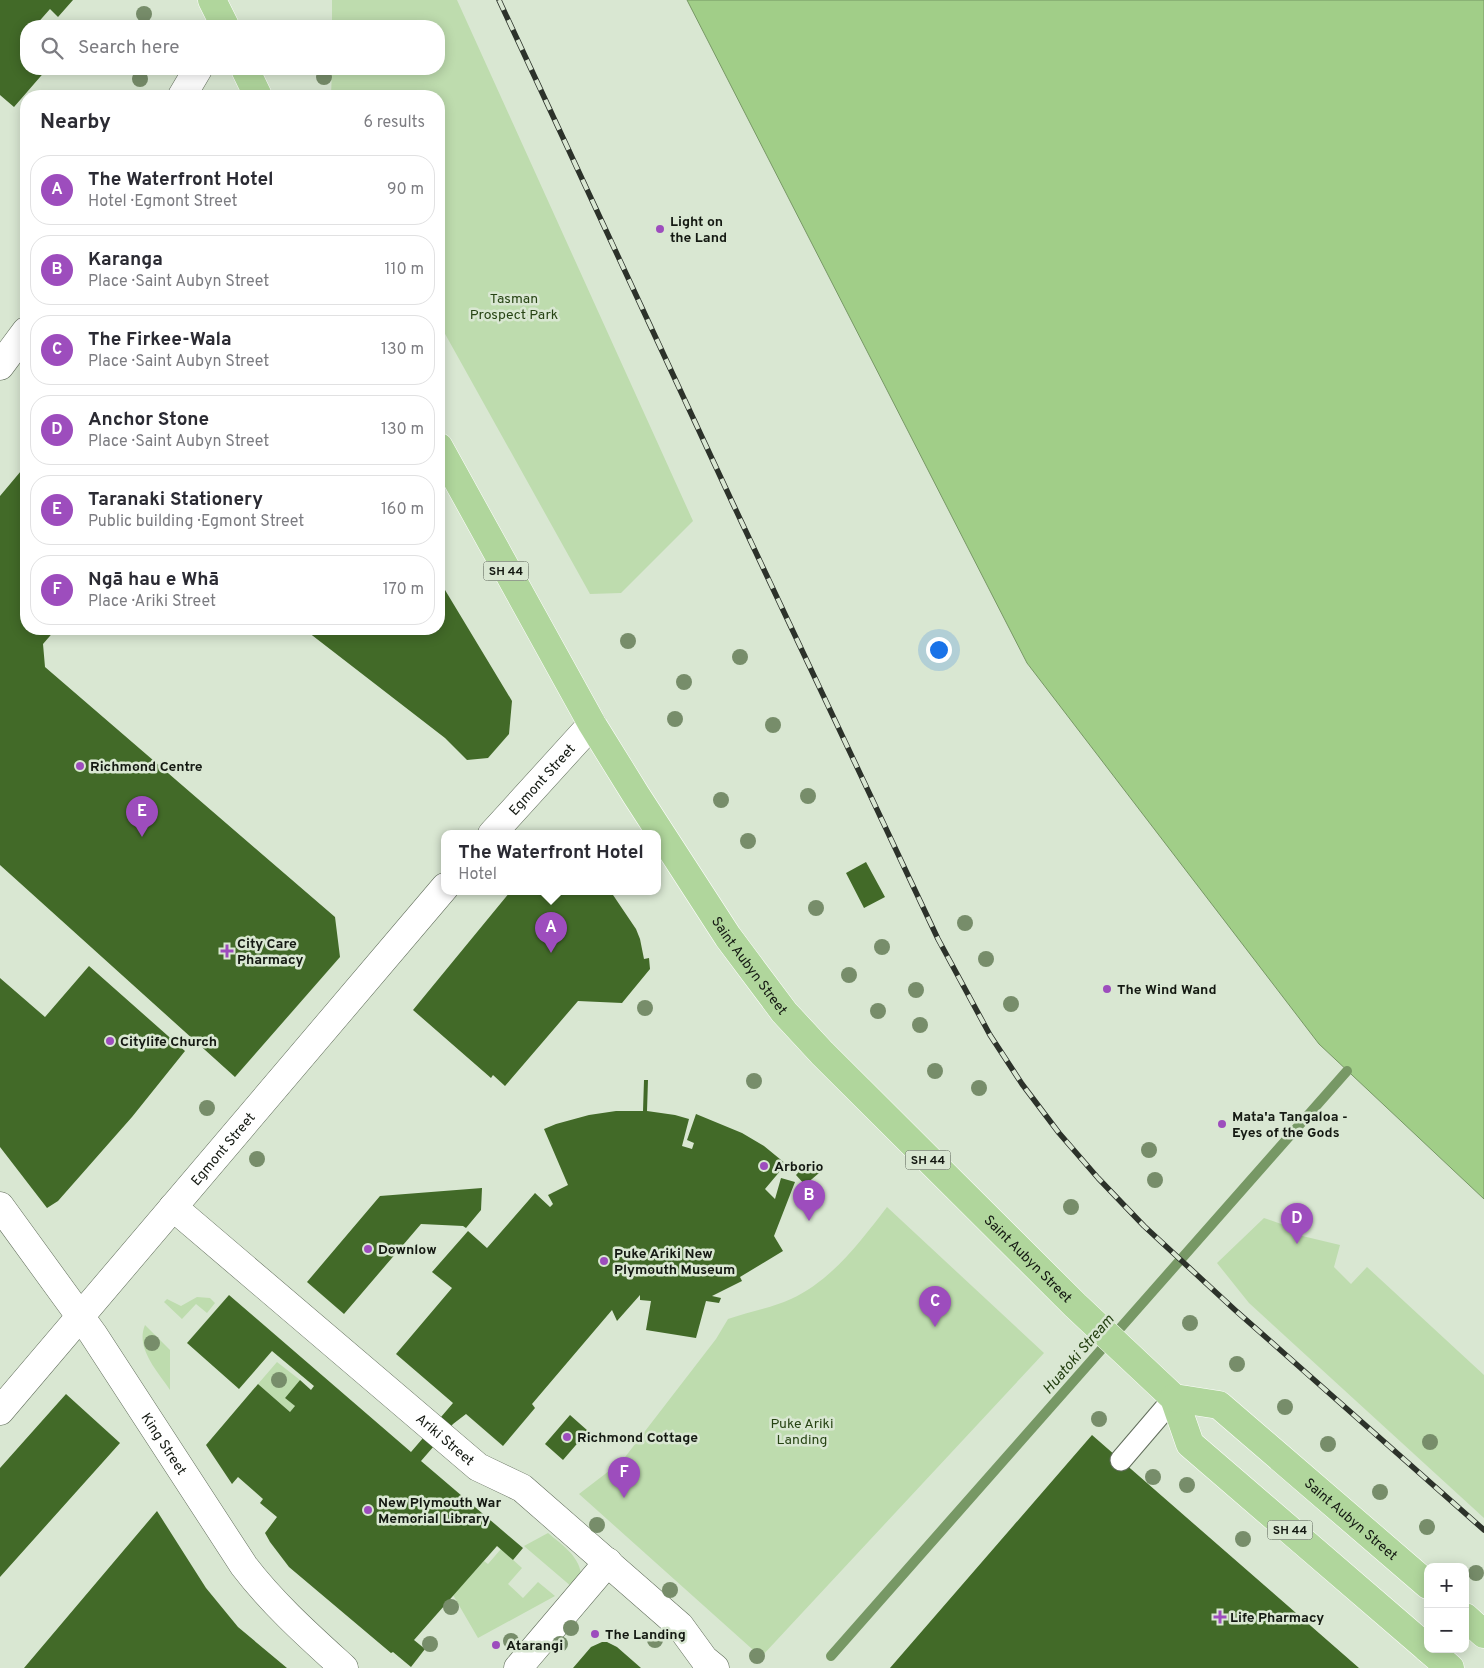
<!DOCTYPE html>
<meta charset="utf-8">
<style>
:root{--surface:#fff;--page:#f2f2f3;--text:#2b2b33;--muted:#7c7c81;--line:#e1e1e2;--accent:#9d4dbd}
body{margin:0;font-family:Overpass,sans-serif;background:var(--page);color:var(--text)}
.controls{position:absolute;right:15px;bottom:15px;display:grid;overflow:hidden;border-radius:10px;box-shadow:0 2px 12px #0003}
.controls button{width:45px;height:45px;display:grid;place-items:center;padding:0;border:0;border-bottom:1px solid var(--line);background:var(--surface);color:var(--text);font:25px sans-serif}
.you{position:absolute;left:938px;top:649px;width:18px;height:18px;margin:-12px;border:4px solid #fff;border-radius:50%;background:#1a73e8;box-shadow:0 0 0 8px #1a73e833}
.badge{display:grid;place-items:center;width:32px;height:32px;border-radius:50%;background:var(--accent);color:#fff;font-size:16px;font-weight:700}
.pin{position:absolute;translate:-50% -41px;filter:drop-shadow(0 1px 2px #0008)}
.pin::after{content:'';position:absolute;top:26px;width:18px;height:15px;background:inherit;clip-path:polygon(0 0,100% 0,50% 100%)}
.popup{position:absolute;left:441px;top:830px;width:220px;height:65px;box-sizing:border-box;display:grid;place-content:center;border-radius:10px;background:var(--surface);filter:drop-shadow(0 1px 4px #0005);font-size:16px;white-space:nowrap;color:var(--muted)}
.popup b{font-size:19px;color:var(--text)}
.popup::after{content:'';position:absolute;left:50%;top:100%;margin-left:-10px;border:10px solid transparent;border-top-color:var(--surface)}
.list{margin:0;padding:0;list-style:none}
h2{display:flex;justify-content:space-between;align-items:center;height:65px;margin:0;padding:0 20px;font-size:21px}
h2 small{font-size:16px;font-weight:400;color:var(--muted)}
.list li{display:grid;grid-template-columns:32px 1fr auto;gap:15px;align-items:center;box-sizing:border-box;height:70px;margin:0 10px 10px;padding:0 10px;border:1px solid var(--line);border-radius:20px}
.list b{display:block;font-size:19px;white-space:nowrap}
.list p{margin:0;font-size:16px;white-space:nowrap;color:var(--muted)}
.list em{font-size:16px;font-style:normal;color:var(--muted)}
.icon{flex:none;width:28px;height:28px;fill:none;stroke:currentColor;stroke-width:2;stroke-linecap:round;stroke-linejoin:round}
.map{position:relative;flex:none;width:1484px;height:1668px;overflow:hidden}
.search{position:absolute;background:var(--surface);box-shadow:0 2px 12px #0003;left:20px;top:20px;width:425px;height:55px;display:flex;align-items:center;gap:12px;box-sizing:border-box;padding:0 18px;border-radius:20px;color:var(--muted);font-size:19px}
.panel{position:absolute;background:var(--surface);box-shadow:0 2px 12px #0003;left:20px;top:90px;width:425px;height:545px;border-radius:20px}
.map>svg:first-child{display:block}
</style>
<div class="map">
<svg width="1484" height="1668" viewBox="0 0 1484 1668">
<rect width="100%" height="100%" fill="#d9e7d2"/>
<path fill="#bedcae" d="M 332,0 L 457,0 L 693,521 L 621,593 L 590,594 L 439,323 L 439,96 L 331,96 L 332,69 L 439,69 L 439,26 L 332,26 Z
M 887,1207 L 1044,1353 L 761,1657 L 579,1494 L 622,1461 L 716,1339 L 728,1319 C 748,1312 771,1308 791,1299 C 832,1280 860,1242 887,1207 Z
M 1264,1218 L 1284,1225 L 1294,1234 L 1340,1245 L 1334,1267 L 1351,1284 L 1367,1267 L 1484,1375 L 1484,1518 L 1249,1303 L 1217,1263 Z
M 197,1297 L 210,1298 L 215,1303 L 207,1313 L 196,1304 L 182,1319 L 164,1302 L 167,1299 L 181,1306 Z
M 145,1325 L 170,1350 L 170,1390 C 158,1372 135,1348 145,1325 Z
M 277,1362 L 300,1380 L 285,1398 L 295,1406 L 290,1412 L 258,1384 Z
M 548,1533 C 561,1544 578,1555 581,1573 L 572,1587 L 524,1546 Z
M 501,1549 L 522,1568 L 508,1584 L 523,1598 L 538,1582 L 555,1596 L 478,1638 L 453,1595 L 484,1561 L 488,1564 Z"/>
<path fill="#a1ce88" stroke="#779865" d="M 687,0 L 1484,0 L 1484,1199 L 1319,1044 L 1027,663 Z"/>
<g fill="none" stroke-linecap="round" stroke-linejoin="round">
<path stroke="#779865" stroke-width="10" d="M 831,1656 L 1347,1071"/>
</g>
<path fill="#426a28" d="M 0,0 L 73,0 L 58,17 L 50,9 L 35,26 L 26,26 L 26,69 L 47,69 L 14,107 L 0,95 Z
M 26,465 L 26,629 L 56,629 L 43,644 L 45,667 L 335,917 L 340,957 L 235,1077 L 0,865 L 0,496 Z
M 442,585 L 512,701 L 509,734 L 488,758 L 467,760 L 445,738 L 304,629 L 439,629 L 439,586 Z
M 866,862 L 885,897 L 864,908 L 846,873 Z
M 510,892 L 611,892 L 636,929 L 640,939 L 644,959 L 649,958 L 650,969 L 622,1003 L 578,1001 L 505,1086 L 493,1075 L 491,1078 L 413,1010 Z
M 89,966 L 185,1051 L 132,1117 L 58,1201 L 47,1208 L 0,1147 L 0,978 L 45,1017 Z
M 644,1080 L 648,1080 L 647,1111 L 675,1115 L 689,1119 L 682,1146 L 692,1149 L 694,1143 L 687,1140 L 696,1114 L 742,1133 L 764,1146 L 786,1164 L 765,1189 L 775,1199 L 781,1178 L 795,1182 L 774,1236 L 783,1251 L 740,1277 L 742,1281 L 712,1296 L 721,1298 L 719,1303 L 706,1301 L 696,1338 L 646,1330 L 651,1301 L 640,1300 L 640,1295 L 617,1321 L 612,1310 L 532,1404 L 535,1408 L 503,1446 L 466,1414 L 453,1424 L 421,1461 L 523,1548 L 513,1560 L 497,1546 L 414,1640 L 425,1649 L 411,1667 L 393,1652 L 391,1653 L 289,1567 L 270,1542 L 265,1533 L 277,1517 L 260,1503 L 263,1499 L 238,1477 L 232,1484 L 206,1445 L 258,1384 L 290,1412 L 295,1406 L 285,1398 L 300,1380 L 311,1390 L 314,1386 L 272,1351 L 239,1389 L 187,1343 L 229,1295 L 411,1452 L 453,1403 L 396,1354 L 452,1288 L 432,1272 L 468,1231 L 487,1248 L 535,1193 L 550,1207 L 553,1204 L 548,1195 L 568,1185 L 544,1129 L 556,1124 L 589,1115 L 616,1111 L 643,1111 Z
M 808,1162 L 819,1173 L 805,1185 L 796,1175 Z
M 482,1188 L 481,1210 L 466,1228 L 463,1226 L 421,1224 L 344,1314 L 307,1282 L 380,1196 Z
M 66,1394 L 120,1443 L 0,1577 L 0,1468 Z
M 570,1415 L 588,1431 L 563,1460 L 545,1444 Z
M 1092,1435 L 1359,1668 L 890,1668 Z
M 157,1511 L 206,1588 L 238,1627 L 287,1668 L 24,1668 Z
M 602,1642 L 607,1642 L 617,1647 L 641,1668 L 573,1668 L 591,1647 Z"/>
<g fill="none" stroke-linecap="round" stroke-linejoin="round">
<defs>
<path id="service" d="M 1121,1460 L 1174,1398"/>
<g id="minor">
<path d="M 182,96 L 198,69"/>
<path d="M 0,366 L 26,331"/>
<path id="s1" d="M 0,1206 L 93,1334 L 244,1566 C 273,1604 309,1636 344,1668"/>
<path id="s2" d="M 173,1207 L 478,1467 L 522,1488 L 680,1626 L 704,1659 L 715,1668"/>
<path d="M 518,1668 L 608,1562"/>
</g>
<g id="tertiary">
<path id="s3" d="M 492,834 L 592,724"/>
<path id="s4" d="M 0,1411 L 445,887"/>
</g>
<g id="trunk">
<path d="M 212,0 L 225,26"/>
<path d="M 245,69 L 258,96"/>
<path id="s5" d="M 439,447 L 592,724 L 636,795 L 728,937 L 784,1012 L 822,1053 L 1075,1305 L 1174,1398 L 1190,1444 L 1428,1649"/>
<path id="s6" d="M 1174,1398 L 1219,1405 L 1428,1585"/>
<path d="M 1465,1617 L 1484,1634"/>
<path d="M 1428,1649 L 1450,1668"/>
</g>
</defs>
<use href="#service" stroke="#616d5b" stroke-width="23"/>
<use href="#minor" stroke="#616d5b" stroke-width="29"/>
<use href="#tertiary" stroke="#616d5b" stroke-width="29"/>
<use href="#trunk" stroke="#fff" stroke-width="29"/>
<use href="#service" stroke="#fff" stroke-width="21"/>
<use href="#minor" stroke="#fff" stroke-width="28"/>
<use href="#tertiary" stroke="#fff" stroke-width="28"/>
<use href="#trunk" stroke="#b0d69c" stroke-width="28"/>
<defs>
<path id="rail" d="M 499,0 L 734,506 L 938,939 L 990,1035 L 1022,1084 L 1059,1133 L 1098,1178 L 1144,1226 L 1235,1310 L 1484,1530"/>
</defs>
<use href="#rail" stroke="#2c322a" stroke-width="5.5"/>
<use href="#rail" stroke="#d9e7d2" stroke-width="4" stroke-dasharray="11" stroke-linecap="butt"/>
</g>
<g fill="#778d6a">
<circle cx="144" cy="14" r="8"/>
<circle cx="324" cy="77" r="8"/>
<circle cx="140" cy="79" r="8"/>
<circle cx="628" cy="641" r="8"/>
<circle cx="740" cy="657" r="8"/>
<circle cx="684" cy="682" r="8"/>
<circle cx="675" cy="719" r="8"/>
<circle cx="773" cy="725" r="8"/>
<circle cx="808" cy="796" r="8"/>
<circle cx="721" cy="800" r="8"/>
<circle cx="748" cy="841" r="8"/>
<circle cx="816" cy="908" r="8"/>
<circle cx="965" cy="923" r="8"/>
<circle cx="882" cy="947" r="8"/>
<circle cx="986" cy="959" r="8"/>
<circle cx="849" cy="975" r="8"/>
<circle cx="916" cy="990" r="8"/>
<circle cx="1011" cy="1004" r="8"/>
<circle cx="645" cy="1008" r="8"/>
<circle cx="878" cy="1011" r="8"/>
<circle cx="920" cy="1025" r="8"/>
<circle cx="935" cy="1071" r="8"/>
<circle cx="754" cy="1081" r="8"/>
<circle cx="979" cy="1088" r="8"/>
<circle cx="207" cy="1108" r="8"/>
<circle cx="1149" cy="1150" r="8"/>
<circle cx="257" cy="1159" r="8"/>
<circle cx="1155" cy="1180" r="8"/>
<circle cx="1071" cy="1207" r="8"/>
<circle cx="1190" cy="1323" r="8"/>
<circle cx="152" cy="1343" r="8"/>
<circle cx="1237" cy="1364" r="8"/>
<circle cx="279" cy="1380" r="8"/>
<circle cx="1285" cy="1407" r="8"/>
<circle cx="1099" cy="1419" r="8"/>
<circle cx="1430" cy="1442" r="8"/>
<circle cx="1328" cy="1444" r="8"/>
<circle cx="1153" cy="1477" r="8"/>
<circle cx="1187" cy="1485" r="8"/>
<circle cx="1380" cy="1492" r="8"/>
<circle cx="597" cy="1525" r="8"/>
<circle cx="1427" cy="1527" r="8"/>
<circle cx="1243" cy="1539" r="8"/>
<circle cx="1476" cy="1573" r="8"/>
<circle cx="670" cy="1590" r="8"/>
<circle cx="451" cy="1607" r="8"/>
<circle cx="571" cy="1628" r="8"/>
<circle cx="655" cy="1640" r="8"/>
<circle cx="511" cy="1641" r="8"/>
<circle cx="430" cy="1644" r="8"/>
<circle cx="560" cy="1644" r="8"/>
<circle cx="757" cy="1656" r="8"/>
</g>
<g fill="#9d4dbd" stroke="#d9e7d2" stroke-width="2">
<circle cx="660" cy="229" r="5"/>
<circle cx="80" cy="766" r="5"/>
<path d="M224.5 943.5h5v5h5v5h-5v5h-5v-5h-5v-5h5z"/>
<circle cx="1107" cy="989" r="5"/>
<circle cx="110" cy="1041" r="5"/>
<circle cx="1222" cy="1124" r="5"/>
<circle cx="764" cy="1166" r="5"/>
<circle cx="368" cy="1249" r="5"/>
<circle cx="604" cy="1261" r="5"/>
<circle cx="567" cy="1437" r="5"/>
<circle cx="368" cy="1510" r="5"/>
<path d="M1217.5 1609.5h5v5h5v5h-5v5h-5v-5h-5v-5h5z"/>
<circle cx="595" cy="1634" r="5"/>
<circle cx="496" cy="1645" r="5"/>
</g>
<g text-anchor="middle" stroke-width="5" stroke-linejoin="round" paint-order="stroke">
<g fill="#d9e7d2" stroke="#4f574c" stroke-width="1">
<rect x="483.5" y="561.5" width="45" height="19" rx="4"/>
<rect x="905.5" y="1150.5" width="45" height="19" rx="4"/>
<rect x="1267.5" y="1520.5" width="45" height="19" rx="4"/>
</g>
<g font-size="12" font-weight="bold" fill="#141912">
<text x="506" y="575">SH 44</text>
<text x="928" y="1164">SH 44</text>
<text x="1290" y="1534">SH 44</text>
</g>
<g font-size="14" font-weight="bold" fill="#141912" stroke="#d9e7d2" text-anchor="start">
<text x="670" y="226">Light on<tspan x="670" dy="16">the Land</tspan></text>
<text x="90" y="771">Richmond Centre</text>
<text x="237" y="948">City Care<tspan x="237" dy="16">Pharmacy</tspan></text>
<text x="1117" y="994">The Wind Wand</text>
<text x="120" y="1046">Citylife Church</text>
<text x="1232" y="1121">Mata'a Tangaloa -<tspan x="1232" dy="16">Eyes of the Gods</tspan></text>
<text x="774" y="1171">Arborio</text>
<text x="378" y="1254">Downlow</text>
<text x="614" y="1258">Puke Ariki New<tspan x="614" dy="16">Plymouth Museum</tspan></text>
<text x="577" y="1442">Richmond Cottage</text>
<text x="378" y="1507">New Plymouth War<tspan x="378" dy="16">Memorial Library</tspan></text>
<text x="1230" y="1622">Life Pharmacy</text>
<text x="605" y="1639">The Landing</text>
<text x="506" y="1650">Atarangi</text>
</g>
<g font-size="14" fill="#274414" stroke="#d9e7d2">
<text x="514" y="303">Tasman<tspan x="514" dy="16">Prospect Park</tspan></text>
<text x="802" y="1428">Puke Ariki<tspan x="802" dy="16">Landing</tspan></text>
</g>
<g font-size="14" fill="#141912" stroke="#d9e7d2">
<text dy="5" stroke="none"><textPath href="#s3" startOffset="74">Egmont Street</textPath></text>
<text dy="5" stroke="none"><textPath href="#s5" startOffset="605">Saint Aubyn Street</textPath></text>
<text dy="5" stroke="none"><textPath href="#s4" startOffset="344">Egmont Street</textPath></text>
<text dy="5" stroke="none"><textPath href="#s5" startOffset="1010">Saint Aubyn Street</textPath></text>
<text dy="5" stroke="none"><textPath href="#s2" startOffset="358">Ariki Street</textPath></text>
<text dy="5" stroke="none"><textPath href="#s1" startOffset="289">King Street</textPath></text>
<text dy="5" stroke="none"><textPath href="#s6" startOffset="220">Saint Aubyn Street</textPath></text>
</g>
<g font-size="15" font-style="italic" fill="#254112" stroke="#d9e7d2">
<text transform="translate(1078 1354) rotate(-49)" y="5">Huatoki Stream</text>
</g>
</g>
</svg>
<div class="controls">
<button>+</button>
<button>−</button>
</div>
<div class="you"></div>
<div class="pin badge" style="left:551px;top:953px">A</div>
<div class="popup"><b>The Waterfront Hotel</b>Hotel</div>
<div class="pin badge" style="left:809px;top:1221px">B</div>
<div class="pin badge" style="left:935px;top:1327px">C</div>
<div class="pin badge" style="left:1297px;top:1244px">D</div>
<div class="pin badge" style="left:142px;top:837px">E</div>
<div class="pin badge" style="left:624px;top:1498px">F</div>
<div class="search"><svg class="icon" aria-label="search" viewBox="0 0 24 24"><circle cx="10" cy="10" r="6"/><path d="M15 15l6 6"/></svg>Search here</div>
<section class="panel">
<h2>Nearby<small>6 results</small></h2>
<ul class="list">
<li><span class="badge">A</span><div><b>The Waterfront Hotel</b><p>Hotel · Egmont Street</p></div><em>90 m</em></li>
<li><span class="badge">B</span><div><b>Karanga</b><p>Place · Saint Aubyn Street</p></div><em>110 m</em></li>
<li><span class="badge">C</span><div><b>The Firkee-Wala</b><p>Place · Saint Aubyn Street</p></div><em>130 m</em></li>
<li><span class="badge">D</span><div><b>Anchor Stone</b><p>Place · Saint Aubyn Street</p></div><em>130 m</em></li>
<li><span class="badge">E</span><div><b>Taranaki Stationery</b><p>Public building · Egmont Street</p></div><em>160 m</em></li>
<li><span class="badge">F</span><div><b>Ngā hau e Whā</b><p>Place · Ariki Street</p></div><em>170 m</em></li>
</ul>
</section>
</div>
